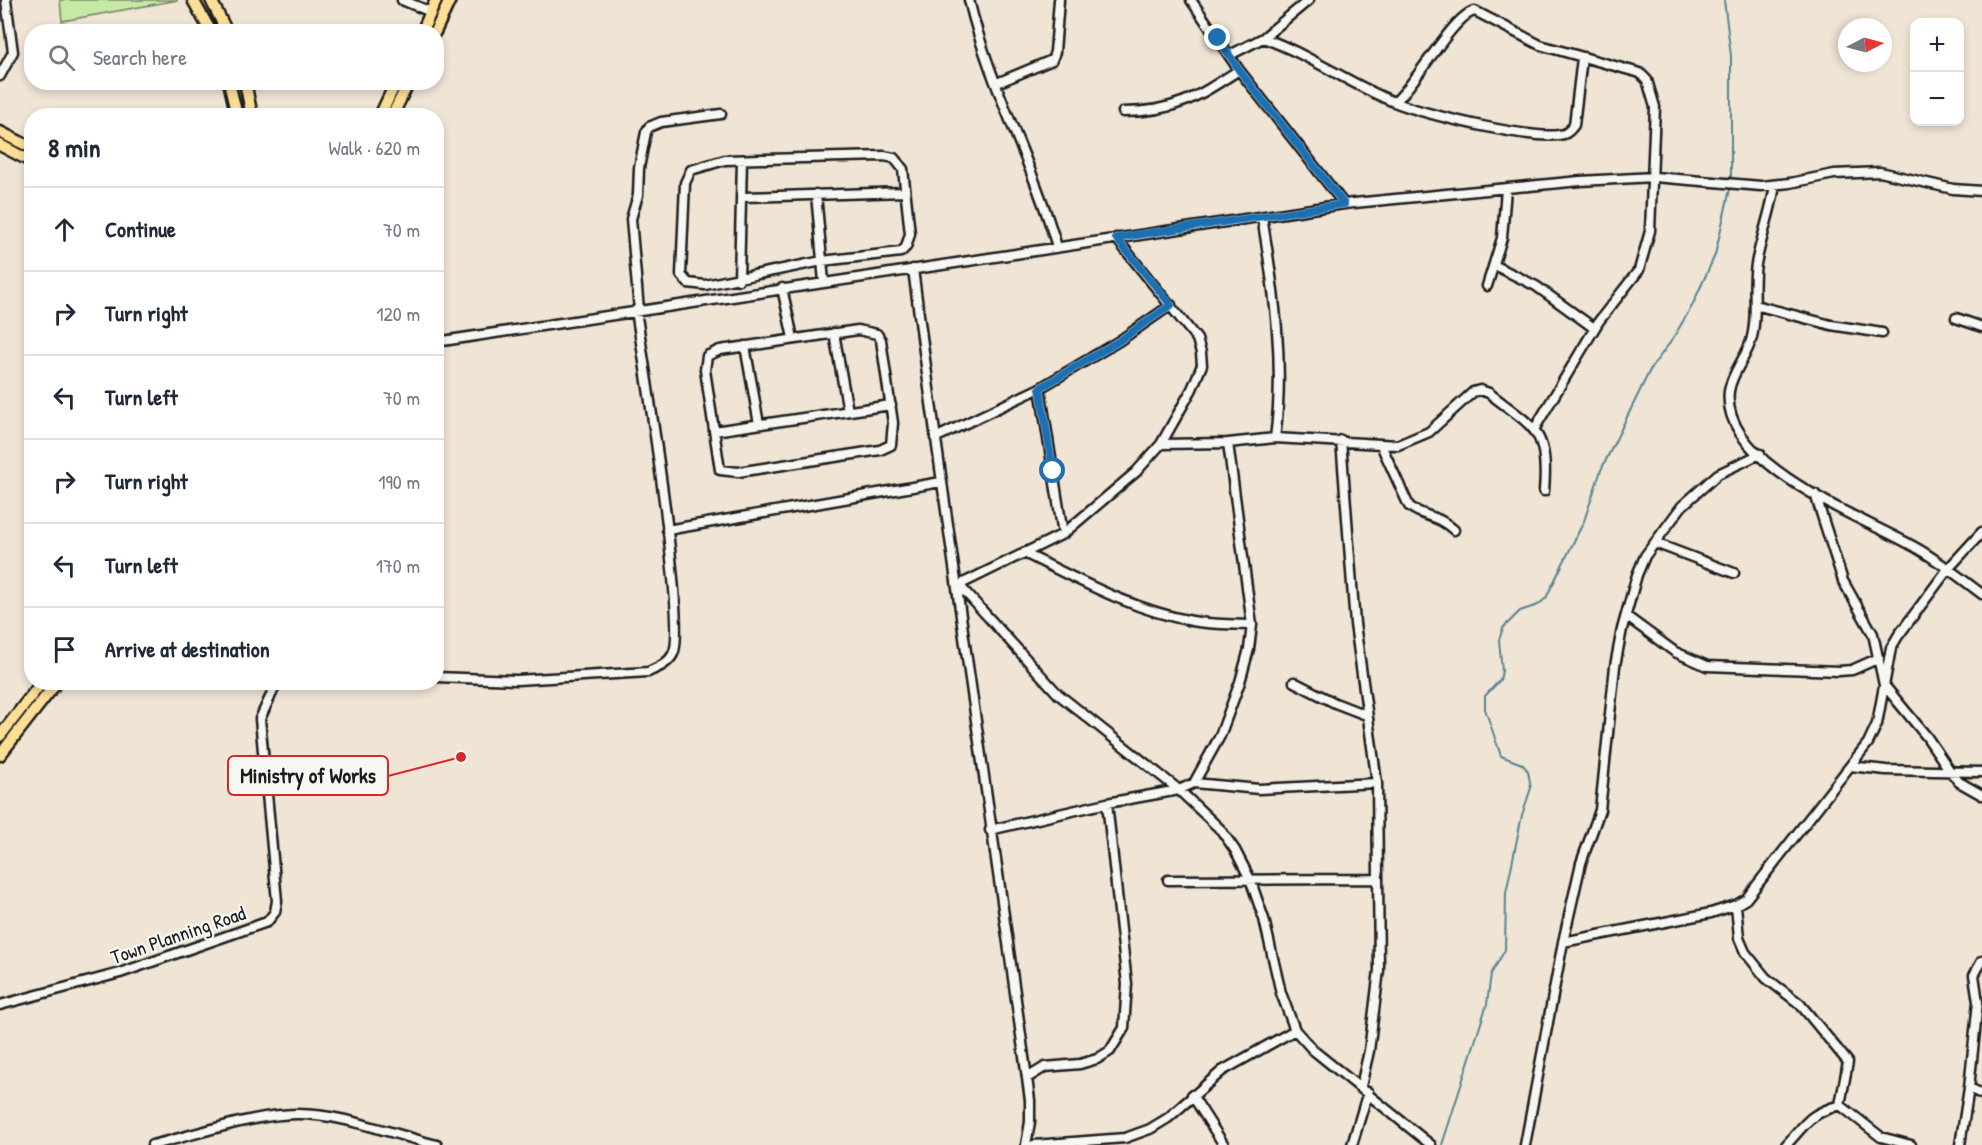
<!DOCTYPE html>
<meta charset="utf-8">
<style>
:root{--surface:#fff;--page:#f6f6f7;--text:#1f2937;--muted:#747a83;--line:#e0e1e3}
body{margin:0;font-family:"Patrick Hand",sans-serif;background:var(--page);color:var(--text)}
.controls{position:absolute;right:18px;top:18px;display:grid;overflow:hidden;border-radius:12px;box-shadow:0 3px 9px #0003}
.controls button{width:54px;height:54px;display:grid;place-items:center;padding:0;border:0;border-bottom:2px solid var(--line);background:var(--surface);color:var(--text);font:30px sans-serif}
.compass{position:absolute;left:1838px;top:18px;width:54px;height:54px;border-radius:50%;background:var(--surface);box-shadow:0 3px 9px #0003;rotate:84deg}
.stop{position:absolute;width:18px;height:18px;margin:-14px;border:4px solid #1f6fb2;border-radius:50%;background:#fff}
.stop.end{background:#1f6fb2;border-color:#fff;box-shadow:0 2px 6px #0008}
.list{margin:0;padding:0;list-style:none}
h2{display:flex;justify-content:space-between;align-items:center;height:78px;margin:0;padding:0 24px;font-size:26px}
h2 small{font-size:20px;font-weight:400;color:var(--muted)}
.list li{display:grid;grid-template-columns:39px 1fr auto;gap:18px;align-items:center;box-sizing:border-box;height:84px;padding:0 24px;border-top:2px solid var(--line)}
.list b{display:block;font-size:22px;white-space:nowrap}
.list em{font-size:20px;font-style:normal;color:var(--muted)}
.icon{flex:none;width:33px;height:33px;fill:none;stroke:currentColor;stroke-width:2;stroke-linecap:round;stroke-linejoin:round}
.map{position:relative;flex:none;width:1982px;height:1145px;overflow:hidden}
.search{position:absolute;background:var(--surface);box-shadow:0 3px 9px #0003;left:24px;top:24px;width:420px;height:66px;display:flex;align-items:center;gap:15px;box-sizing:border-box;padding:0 21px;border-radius:24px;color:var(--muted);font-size:22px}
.panel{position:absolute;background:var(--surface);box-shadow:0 3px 9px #0003;left:24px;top:108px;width:420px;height:582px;border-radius:24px}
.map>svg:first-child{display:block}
</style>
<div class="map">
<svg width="1982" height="1145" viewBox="0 0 1982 1145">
<rect width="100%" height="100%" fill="#f0e4d5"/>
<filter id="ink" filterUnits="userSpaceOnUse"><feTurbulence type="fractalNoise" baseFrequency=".0167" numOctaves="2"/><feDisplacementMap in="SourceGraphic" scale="12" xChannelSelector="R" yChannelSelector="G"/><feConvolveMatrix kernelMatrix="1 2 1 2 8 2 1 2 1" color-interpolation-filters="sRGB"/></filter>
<g filter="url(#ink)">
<path fill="#c6e9a3" stroke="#718260" stroke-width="1.5" d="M 60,0 L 178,0 L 62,21 Z"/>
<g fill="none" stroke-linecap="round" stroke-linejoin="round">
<path stroke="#578491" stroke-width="2" d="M 1724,0 L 1731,56 L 1731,180
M 1442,1145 L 1487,1004 L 1491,974 L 1505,950 L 1506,893 L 1522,815 L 1531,788 L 1528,771 L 1522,764 L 1501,756 L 1485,709 L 1485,696 L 1500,680 L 1502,671 L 1499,640 L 1503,628 L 1520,611 L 1538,605 L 1546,598 L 1584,521 L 1601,470 L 1651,368 L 1672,340 L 1692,306 L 1715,255 L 1731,185"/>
<defs>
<path id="minor" d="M 402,0 L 431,12
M 969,0 C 989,85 1033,163 1057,247
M 1191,0 L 1239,70 L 1344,204
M 1263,38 C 1309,54 1349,84 1394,102 C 1425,114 1535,142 1564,134 C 1569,132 1571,129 1574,125 L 1582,58
M 1230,55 L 1263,38 L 1309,0
M 0,76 L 13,52 L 6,0
M 997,83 L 1052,60 L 1055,52 L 1059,0
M 1395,102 C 1416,84 1454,14 1475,11 L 1540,45 L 1640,73 L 1647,80 L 1655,107 L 1650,231 L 1639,270 L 1599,321 L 1535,428
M 1123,112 C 1175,112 1197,97 1239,70
M 884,156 L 894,158 L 903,169 L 910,234 L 906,247 L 901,252 L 822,261 L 705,285 L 688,283 L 681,275 L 685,183 L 691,170 L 725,160 Z
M 1775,185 C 1771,212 1761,237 1756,264 C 1752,288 1758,313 1752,337 C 1748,356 1732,371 1729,391 C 1720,464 1859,516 1911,545 C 1936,558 1959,577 1982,594
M 816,194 L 824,282
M 743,197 L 905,192
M 1116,238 L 1197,339 L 1201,353 L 1202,365 L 1192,389 L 1161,444 L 1136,472 L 1063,534 L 959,585 L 1058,694 L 1179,790 L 1221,830 L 1235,850 L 1250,879 L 1264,919 L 1281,993 L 1295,1030 L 1313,1050 L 1431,1145
M 1494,265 L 1536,286 L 1594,328
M 913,269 C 949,546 992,823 1030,1100 L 1030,1122 L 1026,1145
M 739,280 L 742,160
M 1487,286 L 1502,238 L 1506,189
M 782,288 L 793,338
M 1755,305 L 1831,325 L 1882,333
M 639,310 L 631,219 L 638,195 L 639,168 L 646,132 L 649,127 L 661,122 L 721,114
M 1956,318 L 1982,327
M 858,330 L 877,334 L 881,340 L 893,423 L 891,445 L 880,450 L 738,472 L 720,470 L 705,370 L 707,356 L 720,350 Z
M 834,333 L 848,411
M 436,342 L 1344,204 L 1580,181 L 1654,177 L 1761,186 L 1790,183 L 1834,174 L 1880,172 L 1953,189 L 1982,191
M 745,346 L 759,424
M 1040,388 L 1063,534
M 714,431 L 891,405
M 935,438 L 1040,388 L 1119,341 L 1171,305
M 1275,438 L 1398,445 L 1429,432 L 1473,392 L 1480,390 L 1489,393 C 1534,428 1549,429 1544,491
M 1341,440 L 1355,624 L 1377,783 L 1379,970 L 1369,1051 L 1361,1086
M 1161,444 L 1228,443 L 1275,438 C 1285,364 1274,289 1262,217
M 1381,445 L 1409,506 C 1424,518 1437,514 1454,530
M 1815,494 L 1843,581 L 1873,634 L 1884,685 L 1927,737 L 1950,771 L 1959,782 L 1982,795
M 667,530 L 941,482
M 1655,543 L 1734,573
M 1024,553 C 1077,579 1132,610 1192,621 C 1212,625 1232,624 1252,625
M 1626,616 L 1675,652 L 1707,666 L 1839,671 L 1852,670 L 1879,658
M 436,677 L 517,680 L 648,672 C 657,668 668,664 673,654 C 688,628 643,358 636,310
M 1294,682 L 1335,703 L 1366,715
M 1850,766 L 1886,770 L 1982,772
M 1194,783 L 1259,789 L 1377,783
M 990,830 L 1107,803 L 1179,790 L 1194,783 L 1220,736 L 1240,682 L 1249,649 L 1252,625 L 1228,443
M 1168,880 L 1376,879
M 1736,905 L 1739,938 L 1745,952 L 1766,978 L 1800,1004 L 1848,1062 L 1840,1105
M 1563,942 L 1581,863 L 1600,810 L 1615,666 L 1622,629 L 1637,575 L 1645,556 L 1682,506 L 1718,474 L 1760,454
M 0,1005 L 120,973 L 267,922 L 275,912 L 277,901 L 260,719 L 277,682
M 1027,1078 L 1045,1067 L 1080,1064 L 1097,1059 L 1110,1051 L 1124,1028 L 1127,984 L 1107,803
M 1969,1088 L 1982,1094
M 1192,1095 L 1224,1145
M 152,1145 C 195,1135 254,1114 297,1114 C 344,1114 391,1134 437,1145
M 1034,1145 L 1125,1138 L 1150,1129 L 1168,1118 L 1222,1071 L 1295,1030
M 1352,1145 L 1368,1092
M 1525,1145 L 1563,942 L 1711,913 L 1736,905 L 1746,899 L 1868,743 L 1877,724 L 1891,648 L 1898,636 L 1948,569 L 1982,532
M 1786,1145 C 1808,1122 1807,1115 1840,1105 L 1881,1137 L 1911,1145
M 1960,1145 L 1969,1088 L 1978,1002 L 1974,975 L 1982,961"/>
<path id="major" d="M 193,0 L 211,32
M 211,0 L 227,32
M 422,32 L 436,0
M 435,32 L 450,0
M 229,82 L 237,116
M 245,82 L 252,116
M 380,116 L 396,82
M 392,116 L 409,82
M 0,132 L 32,148
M 0,145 L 32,162
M 0,736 L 42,682
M 0,755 L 57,682"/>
</defs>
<use href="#minor" stroke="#1c1c1c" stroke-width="13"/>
<use href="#major" stroke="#1c1c1c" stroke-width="15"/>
<use href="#minor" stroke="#f6f6f2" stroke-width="8"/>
<use href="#major" stroke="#fcde96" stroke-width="10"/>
</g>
</g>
<g fill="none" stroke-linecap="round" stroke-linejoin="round" filter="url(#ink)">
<path stroke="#1f6fb2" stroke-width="8" d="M 1053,471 L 1040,388 L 1119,341 L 1171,305 L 1116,238 L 1344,204 L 1239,70 L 1218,38"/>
</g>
<g text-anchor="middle" stroke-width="4.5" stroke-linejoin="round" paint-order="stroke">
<g font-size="20" fill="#1c1c1c" stroke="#f6f6f2">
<text transform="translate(178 935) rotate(-19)" y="7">Town Planning Road</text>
</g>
</g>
<path fill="none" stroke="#d62828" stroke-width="2" d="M461 757L388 776"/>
<circle fill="#d62828" stroke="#f6f6f2" stroke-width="2" cx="461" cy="757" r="6"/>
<rect fill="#f6f6f2" stroke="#d62828" stroke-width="2" x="228" y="756" width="160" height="39" rx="6"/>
<g font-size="21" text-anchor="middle" font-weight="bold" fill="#1c1c1c">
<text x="308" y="783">Ministry of Works</text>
</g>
</svg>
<div class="controls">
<button>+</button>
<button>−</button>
</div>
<svg class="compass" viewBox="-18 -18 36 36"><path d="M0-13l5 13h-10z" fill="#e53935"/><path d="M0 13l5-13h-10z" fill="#747a83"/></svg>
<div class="stop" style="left:1053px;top:471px"></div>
<div class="stop end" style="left:1218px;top:38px"></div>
<div class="search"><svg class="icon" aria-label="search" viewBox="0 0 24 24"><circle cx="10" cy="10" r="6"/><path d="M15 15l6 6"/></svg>Search here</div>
<section class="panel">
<h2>8 min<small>Walk · 620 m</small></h2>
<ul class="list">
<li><svg class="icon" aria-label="ahead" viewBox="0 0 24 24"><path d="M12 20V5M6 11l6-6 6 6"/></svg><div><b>Continue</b></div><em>70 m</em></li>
<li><svg class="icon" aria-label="right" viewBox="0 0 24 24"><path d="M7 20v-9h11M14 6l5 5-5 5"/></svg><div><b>Turn right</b></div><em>120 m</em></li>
<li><svg class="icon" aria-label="left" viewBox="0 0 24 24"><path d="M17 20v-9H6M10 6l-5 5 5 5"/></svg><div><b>Turn left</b></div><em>70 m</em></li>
<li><svg class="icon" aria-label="right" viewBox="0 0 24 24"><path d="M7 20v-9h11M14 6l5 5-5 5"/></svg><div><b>Turn right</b></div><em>190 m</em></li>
<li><svg class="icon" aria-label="left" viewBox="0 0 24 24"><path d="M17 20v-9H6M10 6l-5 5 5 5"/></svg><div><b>Turn left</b></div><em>170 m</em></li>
<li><svg class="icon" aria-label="arrive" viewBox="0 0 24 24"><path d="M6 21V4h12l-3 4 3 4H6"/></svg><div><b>Arrive at destination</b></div></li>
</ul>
</section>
</div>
